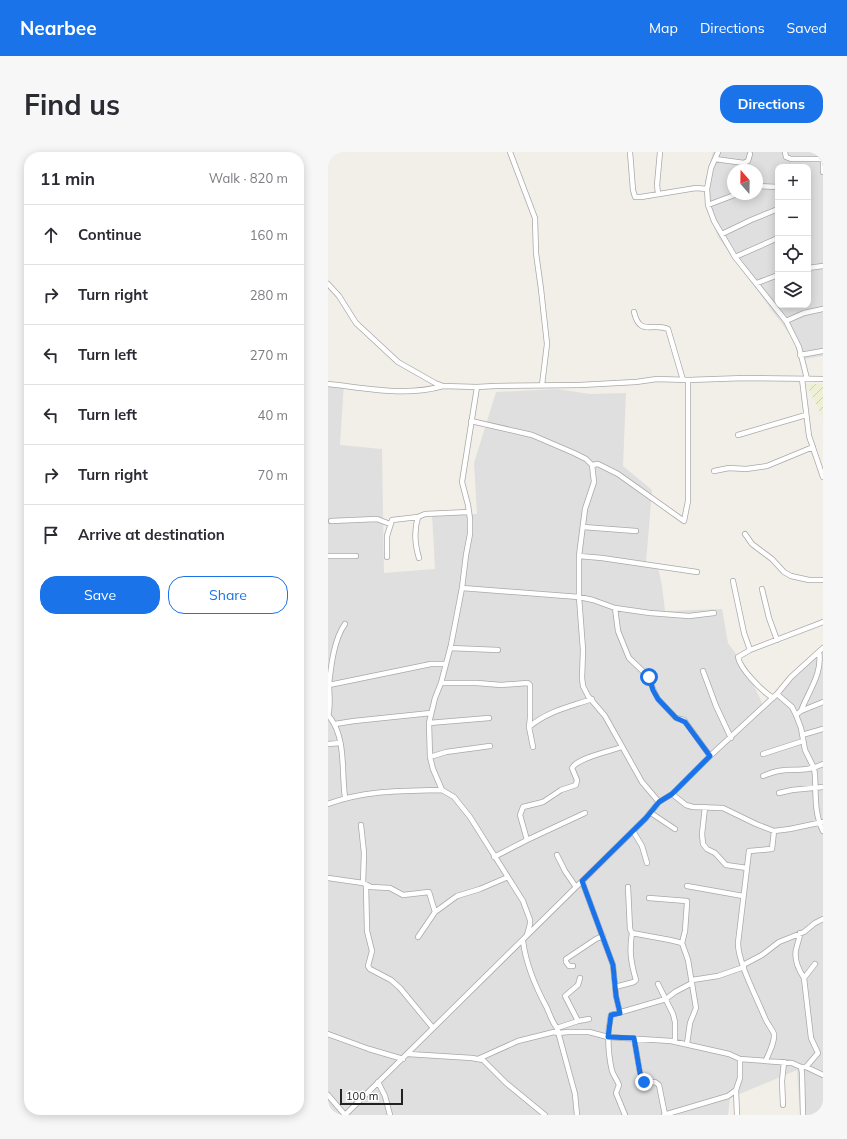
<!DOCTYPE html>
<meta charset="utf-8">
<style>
:root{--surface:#fff;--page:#f7f7f7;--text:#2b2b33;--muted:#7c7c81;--line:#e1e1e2;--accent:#1a73e8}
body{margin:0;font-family:Mulish,sans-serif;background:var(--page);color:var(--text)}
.controls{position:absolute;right:12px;top:12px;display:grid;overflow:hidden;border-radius:8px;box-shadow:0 2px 10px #0003}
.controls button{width:36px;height:36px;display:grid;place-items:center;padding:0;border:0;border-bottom:1px solid var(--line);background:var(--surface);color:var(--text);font:20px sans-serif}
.compass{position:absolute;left:399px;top:12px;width:36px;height:36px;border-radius:50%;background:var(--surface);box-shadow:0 2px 10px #0003;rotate:340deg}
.scale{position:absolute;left:12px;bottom:10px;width:63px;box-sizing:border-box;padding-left:4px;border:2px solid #222;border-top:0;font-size:11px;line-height:14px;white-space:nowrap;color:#222;-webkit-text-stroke:3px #fff;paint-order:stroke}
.stop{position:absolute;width:12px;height:12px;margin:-9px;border:3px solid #1a73e8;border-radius:50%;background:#fff}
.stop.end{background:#1a73e8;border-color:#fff;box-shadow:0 1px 4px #0008}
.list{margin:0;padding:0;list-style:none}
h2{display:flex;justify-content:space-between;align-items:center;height:52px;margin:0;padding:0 16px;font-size:17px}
h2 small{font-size:13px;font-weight:400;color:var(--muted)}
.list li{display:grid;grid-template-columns:26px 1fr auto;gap:12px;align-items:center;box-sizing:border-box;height:60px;padding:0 16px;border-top:1px solid var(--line)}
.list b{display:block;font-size:15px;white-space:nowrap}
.list em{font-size:13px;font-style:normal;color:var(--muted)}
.actions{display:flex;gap:8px;padding:12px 16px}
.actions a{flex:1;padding:9px 0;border:1px solid var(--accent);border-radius:16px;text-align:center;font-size:14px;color:var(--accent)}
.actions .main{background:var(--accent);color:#fff}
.icon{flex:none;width:22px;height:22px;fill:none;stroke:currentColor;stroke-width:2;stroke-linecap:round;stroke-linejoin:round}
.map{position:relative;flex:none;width:495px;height:963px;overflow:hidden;border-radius:16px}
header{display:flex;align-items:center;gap:24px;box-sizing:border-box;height:56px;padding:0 20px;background:var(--accent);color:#fff}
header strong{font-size:19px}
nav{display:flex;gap:22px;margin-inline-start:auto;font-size:14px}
.intro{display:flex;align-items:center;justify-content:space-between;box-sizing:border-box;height:96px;padding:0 24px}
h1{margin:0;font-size:28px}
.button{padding:10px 18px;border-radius:16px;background:var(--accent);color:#fff;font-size:14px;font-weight:700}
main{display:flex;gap:24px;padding:0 24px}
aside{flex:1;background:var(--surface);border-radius:16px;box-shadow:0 2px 10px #0003}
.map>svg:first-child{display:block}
</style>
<header>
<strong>Nearbee</strong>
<nav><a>Map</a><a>Directions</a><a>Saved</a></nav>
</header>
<div class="intro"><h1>Find us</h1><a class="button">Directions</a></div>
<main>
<aside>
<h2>11 min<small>Walk · 820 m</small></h2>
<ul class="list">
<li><svg class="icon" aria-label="ahead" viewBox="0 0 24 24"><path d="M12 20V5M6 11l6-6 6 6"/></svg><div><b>Continue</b></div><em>160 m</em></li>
<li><svg class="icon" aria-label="right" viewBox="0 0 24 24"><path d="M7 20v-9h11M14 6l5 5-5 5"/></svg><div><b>Turn right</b></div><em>280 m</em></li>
<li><svg class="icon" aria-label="left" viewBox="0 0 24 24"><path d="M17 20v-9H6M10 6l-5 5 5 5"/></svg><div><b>Turn left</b></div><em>270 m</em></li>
<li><svg class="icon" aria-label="left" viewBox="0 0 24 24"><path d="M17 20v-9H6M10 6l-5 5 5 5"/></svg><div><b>Turn left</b></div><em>40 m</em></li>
<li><svg class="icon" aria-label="right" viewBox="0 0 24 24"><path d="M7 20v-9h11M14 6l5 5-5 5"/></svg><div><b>Turn right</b></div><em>70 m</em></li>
<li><svg class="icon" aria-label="arrive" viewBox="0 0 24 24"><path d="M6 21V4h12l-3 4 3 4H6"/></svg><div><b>Arrive at destination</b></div></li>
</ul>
<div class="actions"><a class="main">Save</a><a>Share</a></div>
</aside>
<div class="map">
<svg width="495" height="963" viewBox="0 0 495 963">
<defs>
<pattern id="farmland-furrows" width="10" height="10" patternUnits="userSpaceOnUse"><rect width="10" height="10" fill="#eef0d5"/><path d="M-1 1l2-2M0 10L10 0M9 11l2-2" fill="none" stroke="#ccceb7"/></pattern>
</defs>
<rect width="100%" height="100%" fill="#f2efe9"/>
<path fill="#e0dfdf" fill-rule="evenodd" d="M 385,0 L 495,0 L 495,204 L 471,208 L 466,188 L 390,85 L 378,54 L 377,29 ZM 450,15 L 480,15 L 480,153 L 450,153 ZM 405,18 L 429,18 L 429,42 L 405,42 Z
M 0,231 L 16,231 L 12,293 L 54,297 L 56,421 L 107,417 L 104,362 L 149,362 L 146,311 L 168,240 L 229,237 L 262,242 L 298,241 L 295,314 L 324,338 L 318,411 L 330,415 L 334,434 L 337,459 L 394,457 L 400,491 L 416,513 L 436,555 L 475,515 L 495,497 L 495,963 L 472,963 L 469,918 L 402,946 L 400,963 L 0,963 Z"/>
<path fill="url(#farmland-furrows)" d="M 478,232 L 495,232 L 495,266 Z"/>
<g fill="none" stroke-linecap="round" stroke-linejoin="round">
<defs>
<path id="minor" d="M 182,0 L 207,66 L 208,101 L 213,137 L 219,192 L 214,233
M 302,0 L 305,38 L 307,45 L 313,45 L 368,36 L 379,37
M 390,0 L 383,16 L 379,37 L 380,53 L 386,69 L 407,105 L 458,169 L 471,195 L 479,227
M 457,0 L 458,5 L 463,7 L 495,7
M 495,2 L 495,20
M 387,7 L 416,11 L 420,9 L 422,2
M 429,34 L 450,35
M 330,41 L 329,33 L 332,0
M 380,53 L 409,42
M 394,82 L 423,68 L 450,57
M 407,105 L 450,86
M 480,116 L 495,114
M 429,131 L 450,123
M 0,132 L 11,144 L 28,171 L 70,210 L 107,231 L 115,234 L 149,235 L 167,234 L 252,233 L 308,230 L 329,227 L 360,228 L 417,226 L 495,227
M 306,160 C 312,185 324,170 340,177 L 355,228
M 458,169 L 476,161 L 495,157
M 472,203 L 495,199
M 474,227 L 481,284 L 495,325
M 0,232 C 38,236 77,245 115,234
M 143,269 L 204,283 L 246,301 L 258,307 L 264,313 L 266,330 L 257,357 L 251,404 L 251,445 L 255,498 L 254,526 L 255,534 L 260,544 L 277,564 L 314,630 L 331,650
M 410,283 L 478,263
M 264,313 L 270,312 L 290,322 L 356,369 L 360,349 L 360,228
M 386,319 L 401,316 L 418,317 L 439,314 L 485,295
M 3,369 L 49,367 L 62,372
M 255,375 L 308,379
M 417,382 L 424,392 L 444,407 L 456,420 L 463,424 L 481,428 L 495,428
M 0,404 L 28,404
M 251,404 L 274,406 L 369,420
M 59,405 L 59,384 L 64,368 L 90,365
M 91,406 C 87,393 86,378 90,365 L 97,362 L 141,360
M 405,429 L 416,481 L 422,498
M 134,436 L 251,445 L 265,448 L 287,456 L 322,461 L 361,464 L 386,461
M 434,437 L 441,466 L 449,488
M 287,456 L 290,479 L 301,506 L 321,525 L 325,537 L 330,547 L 348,566 L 356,568 L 382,604
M 122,496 L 170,498
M 375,519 L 388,554 L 403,586
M 113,531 L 149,531 L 173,533 L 200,531 L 202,533 L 202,566 L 201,575 L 205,595
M 1,533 L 103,512 L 118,512
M 449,542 L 464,555 L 468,563 L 473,576 L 477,598 L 486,616 L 487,623 C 488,642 486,662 495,679
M 445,546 C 434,539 412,517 410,505 L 422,498 L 495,470
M 473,559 L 495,550
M 0,563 C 19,585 13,619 17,645
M 468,563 L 473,559 C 480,540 495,521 491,500
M 0,564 C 3,553 1,543 1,532 C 3,514 6,487 17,472
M 101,571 L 161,566
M 7,572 L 26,569 L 103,561
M 201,575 C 220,559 241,555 264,547
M 474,583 L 495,577
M 0,592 L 12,591
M 435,602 L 475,589
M 102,605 L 118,600 L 162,594
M 435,624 C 440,622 445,620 450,619 C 469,616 476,621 495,612
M 114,638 L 105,617 L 102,605 L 101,571 L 107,546 L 113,531 L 123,493 L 134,436 L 138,403 L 142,382 L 142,367 L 140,353 L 134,330 L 149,235
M 451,641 L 464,638 L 495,635
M 344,642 L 358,653 L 365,655 L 395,656 L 428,672 L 446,679 L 462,677 L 495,670
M 0,652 C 37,638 75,639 114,638 L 126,645 L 142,665 L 195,749 L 202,768 L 202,772 L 199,783
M 377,655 L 374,682 L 375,692 L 379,697 L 387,701 L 398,713 L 419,716
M 323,661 L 347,677
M 33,673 L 36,701 L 35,731
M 305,679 L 314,694 L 319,711
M 199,688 L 192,663 L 195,655 L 215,650 L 233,638 L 248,633 L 249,628 L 244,616 C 249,606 283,599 294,595
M 229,703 L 237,719 L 248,735
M 166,705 L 199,688 L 257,661
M 0,726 L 35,731 L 43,735 L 62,736 L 75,743 L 101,740 L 107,760 L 129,744 L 152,737 L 180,725
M 254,729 L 285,813 L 288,844 L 292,861
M 38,733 L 39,779 L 44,799 L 40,814 L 42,817 L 63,828 L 72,836 L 105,876
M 359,734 L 415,744
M 300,735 L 302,777 L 304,781 L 342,788 L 354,791
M 321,746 L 359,749 L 359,751 L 357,779 L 354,791 L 360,808 L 368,856 L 362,871 L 359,892
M 472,781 C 472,786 470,789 469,794 C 465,805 470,817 476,826
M 90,785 L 107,760
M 195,789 C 198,813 207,834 219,856 C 222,863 224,870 229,876 L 247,942 L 249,963
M 415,813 L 434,803 L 451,790 L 476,780 L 487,771 L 495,767
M 245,814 L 241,814 L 238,810 L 238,807 L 268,787 L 275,784
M 364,828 L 390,824 L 416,815
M 330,832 L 345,862 L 347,870 L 347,890
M 287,835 L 306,830 L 308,828 C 303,811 301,799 304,781
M 250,869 L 237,844 L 250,833 L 252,826
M 229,876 L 250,869 L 261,867
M 0,882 L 41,897 L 75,907
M 306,886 L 312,921 L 317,931 L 327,930 L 331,933 L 337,963
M 80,902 L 144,906 L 155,908 L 178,931 L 217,963
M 150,907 L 190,889 L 226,880 L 230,881 L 240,880 L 261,880 L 280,885 L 343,889 L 401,902 L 412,907 L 464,911 L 473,915 L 474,921 L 475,963
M 438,908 C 441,901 447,890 446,882 C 444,877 439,871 437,866 C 429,846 410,811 410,791 L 421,699 L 444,697 L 446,679
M 473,915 L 478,915 L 490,901 L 483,886 L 476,826 L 487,812
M 478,915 L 495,923
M 50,930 L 57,944 L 62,963
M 0,943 L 17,963 L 318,666 L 331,650 L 344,642 L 382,604 L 449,542 L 463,525 L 495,496
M 455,953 L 454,929 L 456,910
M 297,963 L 288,941 L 291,933 C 289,928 286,924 284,919 C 280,901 279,881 283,863 L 338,847 L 347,840 L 364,831
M 336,963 L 400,944 L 408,938
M 409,963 L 408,938 L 412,926 L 412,907"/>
</defs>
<use href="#minor" stroke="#a9a9a9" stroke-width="6"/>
<use href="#minor" stroke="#fff" stroke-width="4.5"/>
</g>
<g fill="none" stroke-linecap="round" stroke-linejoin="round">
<path stroke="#1a73e8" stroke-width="5" d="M 316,930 L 312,921 L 306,886 L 280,885 L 283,863 L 292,861 L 288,844 L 285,813 L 254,729 L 318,666 L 331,650 L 344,642 L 382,604 L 357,570 L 348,566 L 330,547 L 325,538 L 321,525"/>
</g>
</svg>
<div class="controls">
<button>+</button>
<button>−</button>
<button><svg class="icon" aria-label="locate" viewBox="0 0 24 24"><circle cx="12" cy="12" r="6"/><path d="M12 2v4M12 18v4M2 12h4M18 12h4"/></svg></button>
<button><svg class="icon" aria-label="layers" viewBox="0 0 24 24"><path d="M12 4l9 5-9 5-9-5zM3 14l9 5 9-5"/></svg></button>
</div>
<svg class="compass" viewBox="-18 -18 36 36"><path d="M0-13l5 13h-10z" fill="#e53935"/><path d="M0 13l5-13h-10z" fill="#7c7c81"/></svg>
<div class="scale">100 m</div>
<div class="stop" style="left:321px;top:525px"></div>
<div class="stop end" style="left:316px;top:930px"></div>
</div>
</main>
